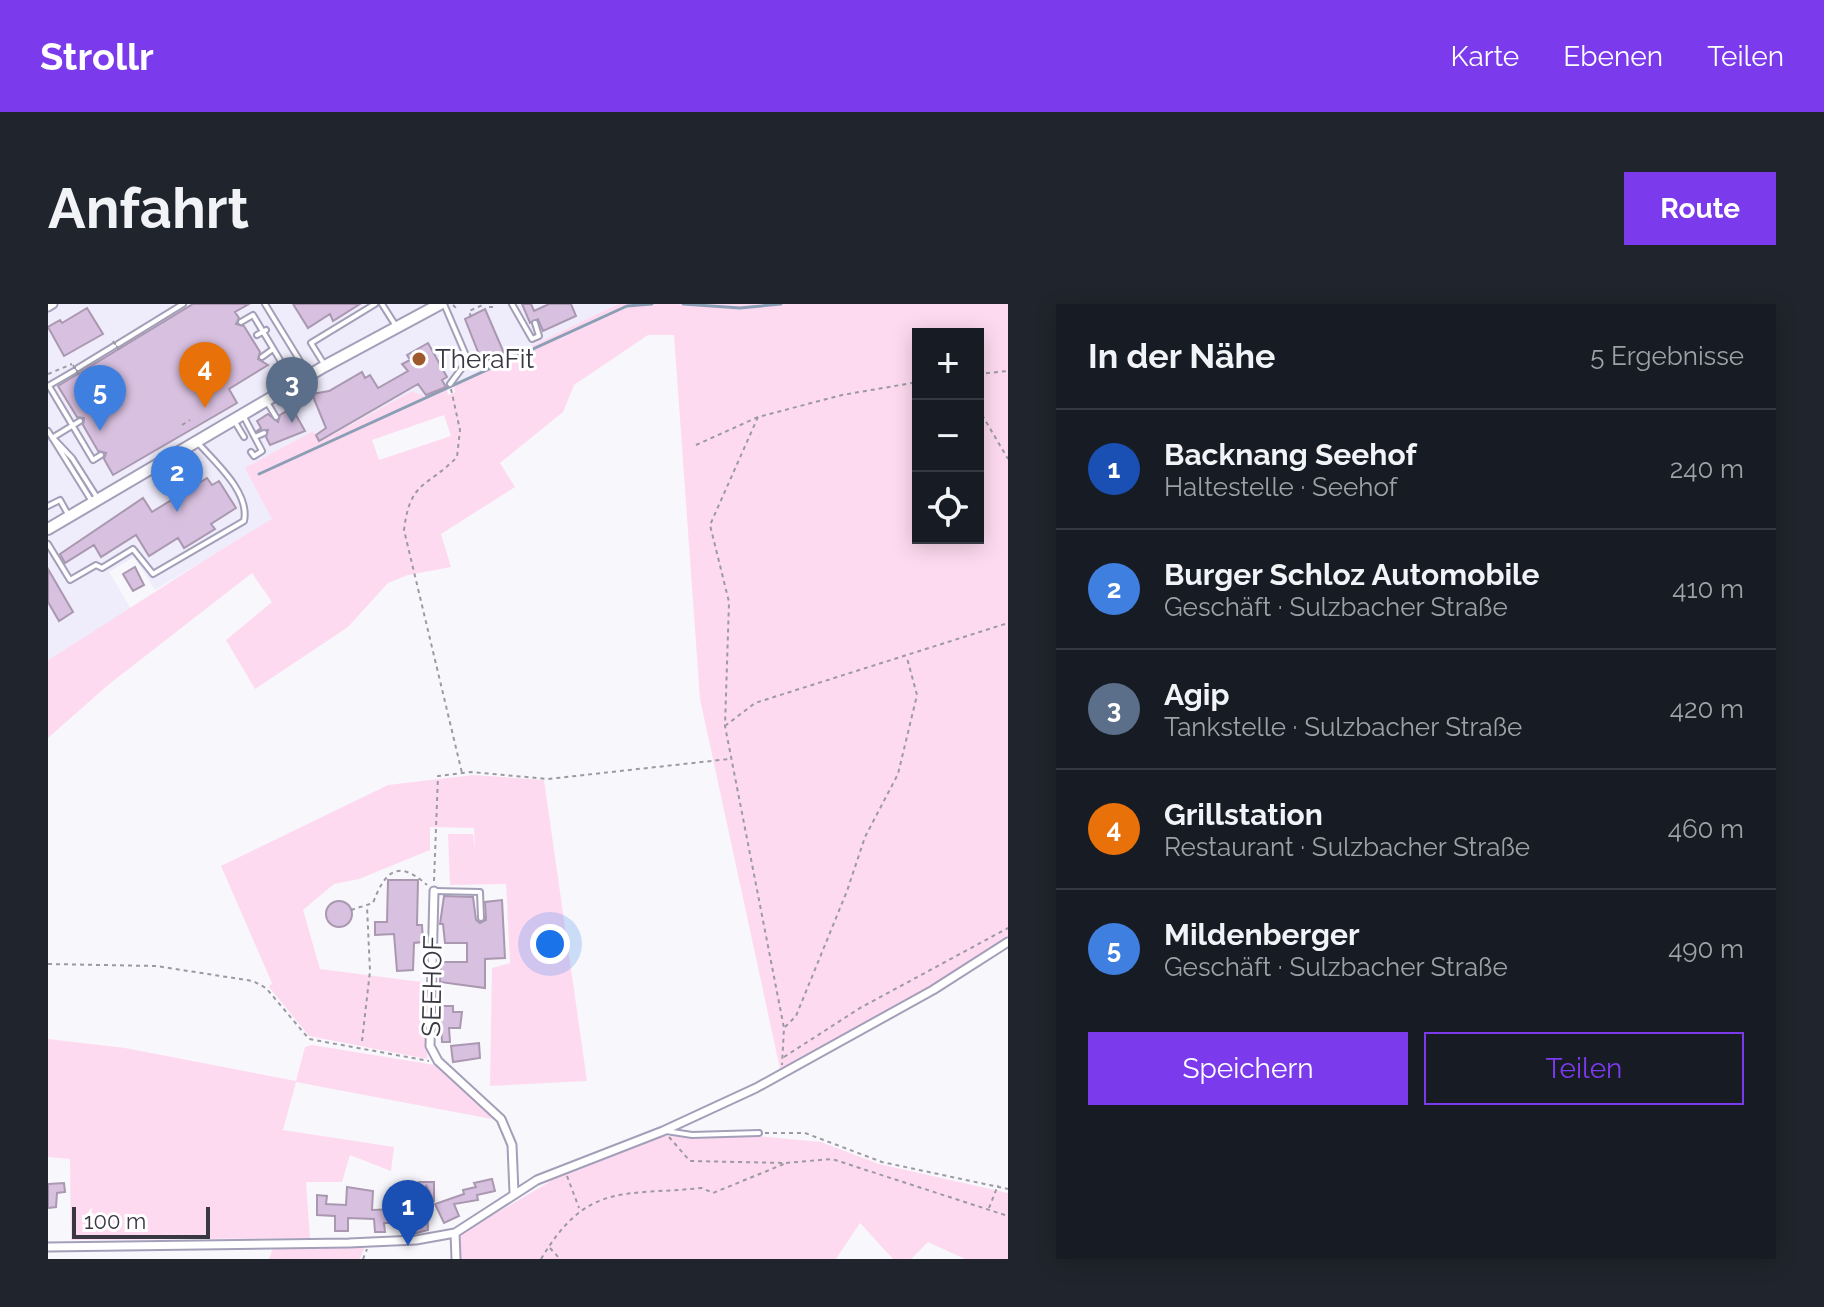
<!DOCTYPE html>
<html lang="de">
<meta charset="utf-8">
<style>
:root{--surface:#171b24;--page:#20242c;--text:#f1f3f6;--muted:#9ea1a6;--line:#363941;--accent:#7c3aed}
body{margin:0;font-family:Raleway,sans-serif;background:var(--page);color:var(--text)}
.controls{position:absolute;right:24px;top:24px;display:grid;overflow:hidden;border-radius:0px;box-shadow:0 4px 20px #0003}
.controls button{width:72px;height:72px;display:grid;place-items:center;padding:0;border:0;border-bottom:2px solid var(--line);background:var(--surface);color:var(--text);font:40px sans-serif}
.scale{position:absolute;left:24px;bottom:20px;width:138px;box-sizing:border-box;padding-left:8px;border:4px solid #393842;border-top:0;font-size:22px;line-height:28px;white-space:nowrap;color:#393842;-webkit-text-stroke:6px #fff;paint-order:stroke}
.you{position:absolute;left:502px;top:640px;width:28px;height:28px;margin:-20px;border:6px solid #fff;border-radius:50%;background:#1a73e8;box-shadow:0 0 0 12px #1a73e833}
.badge{display:grid;place-items:center;width:52px;height:52px;border-radius:50%;background:var(--accent);color:#fff;font-size:26px;font-weight:700}
.pin{position:absolute;translate:-50% -66px;filter:drop-shadow(0 2px 4px #0008)}
.pin::after{content:'';position:absolute;top:42px;width:28px;height:24px;background:inherit;clip-path:polygon(0 0,100% 0,50% 100%)}
.list{margin:0;padding:0;list-style:none}
h2{display:flex;justify-content:space-between;align-items:center;height:104px;margin:0;padding:0 32px;font-size:34px}
h2 small{font-size:26px;font-weight:400;color:var(--muted)}
.list li{display:grid;grid-template-columns:52px 1fr auto;gap:24px;align-items:center;box-sizing:border-box;height:120px;padding:0 32px;border-top:2px solid var(--line)}
.list b{display:block;font-size:30px;white-space:nowrap}
.list p{margin:0;font-size:26px;white-space:nowrap;color:var(--muted)}
.list em{font-size:26px;font-style:normal;color:var(--muted)}
.actions{display:flex;gap:16px;padding:24px 32px}
.actions a{flex:1;padding:18px 0;border:2px solid var(--accent);border-radius:0px;text-align:center;font-size:28px;color:var(--accent)}
.actions .main{background:var(--accent);color:#fff}
.icon{flex:none;width:44px;height:44px;fill:none;stroke:currentColor;stroke-width:2;stroke-linecap:round;stroke-linejoin:round}
.map{position:relative;flex:none;width:960px;height:955px;overflow:hidden;border-radius:0px}
header{display:flex;align-items:center;gap:48px;box-sizing:border-box;height:112px;padding:0 40px;background:var(--accent);color:#fff}
header strong{font-size:38px}
nav{display:flex;gap:44px;margin-inline-start:auto;font-size:28px}
.intro{display:flex;align-items:center;justify-content:space-between;box-sizing:border-box;height:192px;padding:0 48px}
h1{margin:0;font-size:56px}
.button{padding:20px 36px;border-radius:0px;background:var(--accent);color:#fff;font-size:28px;font-weight:700}
main{display:flex;gap:48px;padding:0 48px}
aside{flex:1;background:var(--surface);border-radius:0px;box-shadow:0 4px 20px #0003}
.map>svg:first-child{display:block}
</style>
<header>
<strong>Strollr</strong>
<nav><a>Karte</a><a>Ebenen</a><a>Teilen</a></nav>
</header>
<div class="intro"><h1>Anfahrt</h1><a class="button">Route</a></div>
<main>
<div class="map">
<svg width="960" height="955" viewBox="0 0 960 955">
<rect width="100%" height="100%" fill="#f8f7fc"/>
<path fill="#efecfb" d="M 0,0 L 570,0 L 378,93 L 364,87 L 272,139 L 265,127 L 198,164 L 225,215 L 107,286 L 86,253 L 61,268 L 83,305 L 0,356 Z"/>
<path fill="#fedaf0" fill-rule="evenodd" d="M 570,0 L 960,0 L 960,634 L 871,689 L 732,765 L 652,395 L 626,31 L 600,31 L 526,81 L 515,108 L 452,159 L 467,183 L 393,230 L 403,263 L 360,271 L 340,279 L 300,323 L 207,385 L 178,336 L 224,298 L 204,269 L 60,381 L 0,434 L 0,356 C 76,309 148,260 224,215 L 197,164 L 265,127 L 272,138 L 364,87 L 378,93 L 398,83 L 400,91 L 407,88 L 405,80 ZM 930,30 L 930,234 L 870,234 L 870,30 ZM 396,111 L 403,132 L 331,156 L 324,136 Z
M 425,471 L 496,476 L 539,777 L 442,782 L 444,664 L 462,659 L 458,580 L 402,581 L 400,530 L 425,530 L 427,547 L 426,524 L 382,523 L 382,546 L 311,575 L 286,580 L 255,606 L 272,665 L 381,679 L 379,755 L 261,732 L 221,683 L 224,679 L 173,562 L 340,481 Z
M 0,735 L 77,744 L 248,777 L 257,743 L 264,741 L 387,761 L 449,816 L 248,778 L 235,826 L 346,843 L 343,867 L 302,851 L 294,878 L 258,878 L 262,934 L 23,936 L 22,855 L 0,853 Z
M 614,831 L 645,835 L 710,832 L 773,838 L 831,860 L 960,889 L 960,955 L 917,955 L 880,938 L 863,955 L 845,955 L 812,919 L 788,955 L 412,955 L 411,931 L 520,867 Z
M 317,943 L 312,955 L 221,955 L 225,944 Z"/>
<g fill="none" stroke-linecap="round" stroke-linejoin="round">
<path stroke="#8a9fb5" stroke-width="3" d="M 635,0 L 692,4 L 733,0
M 211,170 L 579,2 L 604,0"/>
</g>
<path fill="#d8c0e0" stroke="#a998af" stroke-width="2" d="M 145,0 L 201,0 L 187,8 L 191,14 L 188,20 L 196,22 L 212,48 L 210,55 L 220,61 L 181,85 L 189,99 L 65,171 L 56,155 L 58,149 L 50,147 L 35,121 L 36,114 L 29,113 L 10,82 Z
M 245,0 L 312,0 L 285,17 L 282,10 L 260,24 Z
M 474,0 L 483,0 L 486,7 L 501,0 L 523,0 L 528,12 L 495,27 L 490,15 L 482,19 Z
M 39,4 L 55,30 L 16,52 L 0,23 L 12,16 L 14,19 Z
M 437,5 L 456,49 L 434,58 L 417,15 Z
M 380,39 L 399,73 L 394,76 L 398,83 L 378,91 L 370,80 L 271,137 L 268,131 L 278,124 L 264,90 L 281,87 L 314,68 L 317,74 L 322,71 L 330,84 L 360,67 L 354,60 L 362,56 L 359,51 Z
M 244,104 L 257,127 L 222,141 L 218,133 L 220,126 L 209,127 L 213,124 L 209,117 L 220,110 L 230,118 L 232,111 Z
M 159,174 L 164,181 L 171,177 L 188,204 L 163,220 L 167,225 L 136,244 L 130,234 L 101,252 L 88,231 L 53,253 L 46,241 L 17,259 L 12,250 L 95,194 L 104,208 Z
M 87,263 L 96,281 L 85,287 L 75,270 Z
M 0,265 L 25,308 L 11,317 L 0,298 Z
M 340,576 L 370,576 L 369,621 L 374,621 L 375,638 L 366,639 L 365,666 L 349,667 L 346,630 L 327,631 L 327,618 L 339,618 Z
M 396,592 L 425,593 L 428,616 L 432,619 L 438,616 L 437,598 L 454,596 L 457,654 L 437,655 L 437,684 L 392,678 L 393,658 L 419,658 L 419,639 L 397,639 L 395,620 L 392,620 Z
M278 610a13 13 0 1 1 26 0a13 13 0 1 1-26 0Z
M 392,702 L 405,702 L 405,708 L 414,708 L 412,724 L 401,724 L 402,738 L 394,738 Z
M 431,739 L 432,754 L 405,758 L 403,742 Z
M 444,875 L 447,887 L 429,891 L 430,896 L 406,900 L 411,912 L 396,919 L 387,900 L 416,890 L 415,886 L 428,883 L 426,879 Z
M 371,878 L 386,878 L 386,898 L 378,881 L 380,926 L 365,930 L 362,892 L 371,891 Z
M 16,879 L 17,888 L 9,889 L 8,903 L 0,904 L 0,880 Z
M 299,883 L 325,887 L 324,906 L 347,905 L 348,919 L 336,919 L 337,928 L 327,928 L 326,915 L 300,914 L 300,927 L 287,927 L 287,912 L 269,911 L 269,891 L 279,892 L 278,900 L 298,901 Z"/>
<g fill="none" stroke-linecap="round" stroke-linejoin="round">
<defs>
<path id="lane" d="M 217,0 L 260,70
M 334,0 L 348,22
M 396,0 L 420,56 L 402,80
M 464,0 L 484,35 L 491,32 L 487,19
M 193,18 L 205,11 L 232,56 L 241,81
M 209,31 L 218,26
M 70,40 L 135,0
M 214,53 L 225,45
M 276,60 L 263,39 L 327,0
M 30,64 L 66,42
M 0,82 L 26,67
M 1,82 L 45,156 L 53,151
M 219,98 L 228,113
M 196,113 L 214,147 L 206,152 L 203,148
M 187,118 L 196,133
M 0,127 L 43,196
M 207,133 L 216,129
M 4,134 L 32,117
M 6,135 L 24,154 L 50,195
M 0,202 L 12,196 L 21,212
M 0,240 L 22,276 L 48,261 L 54,264 L 85,245 L 105,270 L 196,217 C 202,189 169,160 151,140
M 386,587 L 432,588 L 433,614
M 618,827 L 644,831 L 711,829"/>
<path id="street" d="M 0,3 L 5,0
M 386,587 L 382,742 L 390,757 L 453,815 L 464,841 L 466,889
M 407,929 L 408,955
M 0,943 L 301,939 L 368,936 L 407,929 L 489,876 L 615,827 L 708,784 L 885,686 L 960,638"/>
<path id="secondary" d="M 0,225 L 277,62 L 392,0"/>
</defs>
<use href="#lane" stroke="#a49fb9" stroke-width="8"/>
<use href="#street" stroke="#a49fb9" stroke-width="11"/>
<use href="#secondary" stroke="#a49fb9" stroke-width="14"/>
<path stroke="#9b9aa2" stroke-width="2" stroke-dasharray="4 4" stroke-linecap="butt" d="M 405,1 L 410,6
M 441,3 L 449,3
M 423,13 L 421,7 L 437,0
M 0,70 L 24,60
M 930,70 L 960,67
M 403,85 L 412,126 L 409,153 C 379,184 362,176 356,226 L 414,469
M 930,104 L 960,155
M 710,113 L 662,221 L 681,298 L 677,422 L 736,724 L 734,761
M 134,121 L 142,116
M 648,141 L 710,113 L 794,91 L 870,78
M 677,422 L 707,399 L 960,319
M 386,577 L 390,472 L 423,468 L 500,475 L 681,455
M 303,606 L 325,599 C 337,567 350,555 379,581
M 0,660 L 108,662 L 205,677 L 218,684 L 261,735 L 381,757
M 737,723 L 748,712 L 799,587 L 817,533 L 850,470 L 869,391 L 859,354
M 314,737 L 322,667 L 319,603
M 736,753 L 812,704 L 960,624
M 717,829 L 757,829 L 834,858 L 960,885
M 621,833 L 642,857 L 737,859 L 784,855 L 960,912
M 519,872 L 531,904
M 941,904 L 950,881
M 502,944 L 512,955
M 315,955 L 319,945
M 493,955 C 539,878 574,892 654,884 L 665,889 L 736,860"/>
<use href="#lane" stroke="#fff" stroke-width="4"/>
<use href="#street" stroke="#fff" stroke-width="7"/>
<use href="#secondary" stroke="#fff" stroke-width="10"/>
<path stroke="#9b9aa2" stroke-width="2" stroke-dasharray="4 4" stroke-linecap="butt" d="M 65,37 L 71,46
M 25,61 L 31,71"/>
</g>
<circle fill="#9e5a2c" stroke="#fff" stroke-width="3" cx="371" cy="55" r="8"/>
<g text-anchor="middle" stroke-width="6" stroke-linejoin="round" paint-order="stroke">
<g font-size="26" fill="#393842" stroke="#fff" text-anchor="start">
<text x="387" y="64">TheraFit</text>
</g>
<g font-size="26" fill="#393842" stroke="#fff">
<text transform="translate(384 682) rotate(-89)" y="9">SEEHOF</text>
</g>
</g>
</svg>
<div class="controls">
<button>+</button>
<button>−</button>
<button><svg class="icon" aria-label="locate" viewBox="0 0 24 24"><circle cx="12" cy="12" r="6"/><path d="M12 2v4M12 18v4M2 12h4M18 12h4"/></svg></button>
</div>
<div class="scale">100 m</div>
<div class="you"></div>
<div class="pin badge" style="left:360px;top:942px;background:#1a4fb4">1</div>
<div class="pin badge" style="left:129px;top:208px;background:#3f7fe0">2</div>
<div class="pin badge" style="left:244px;top:119px;background:#5c6f8a">3</div>
<div class="pin badge" style="left:157px;top:104px;background:#e8710a">4</div>
<div class="pin badge" style="left:52px;top:127px;background:#3f7fe0">5</div>
</div>
<aside>
<h2>In der Nähe<small>5 Ergebnisse</small></h2>
<ul class="list">
<li><span class="badge" style="background:#1a4fb4">1</span><div><b>Backnang Seehof</b><p>Haltestelle · Seehof</p></div><em>240 m</em></li>
<li><span class="badge" style="background:#3f7fe0">2</span><div><b>Burger Schloz Automobile</b><p>Geschäft · Sulzbacher Straße</p></div><em>410 m</em></li>
<li><span class="badge" style="background:#5c6f8a">3</span><div><b>Agip</b><p>Tankstelle · Sulzbacher Straße</p></div><em>420 m</em></li>
<li><span class="badge" style="background:#e8710a">4</span><div><b>Grillstation</b><p>Restaurant · Sulzbacher Straße</p></div><em>460 m</em></li>
<li><span class="badge" style="background:#3f7fe0">5</span><div><b>Mildenberger</b><p>Geschäft · Sulzbacher Straße</p></div><em>490 m</em></li>
</ul>
<div class="actions"><a class="main">Speichern</a><a>Teilen</a></div>
</aside>
</main>
